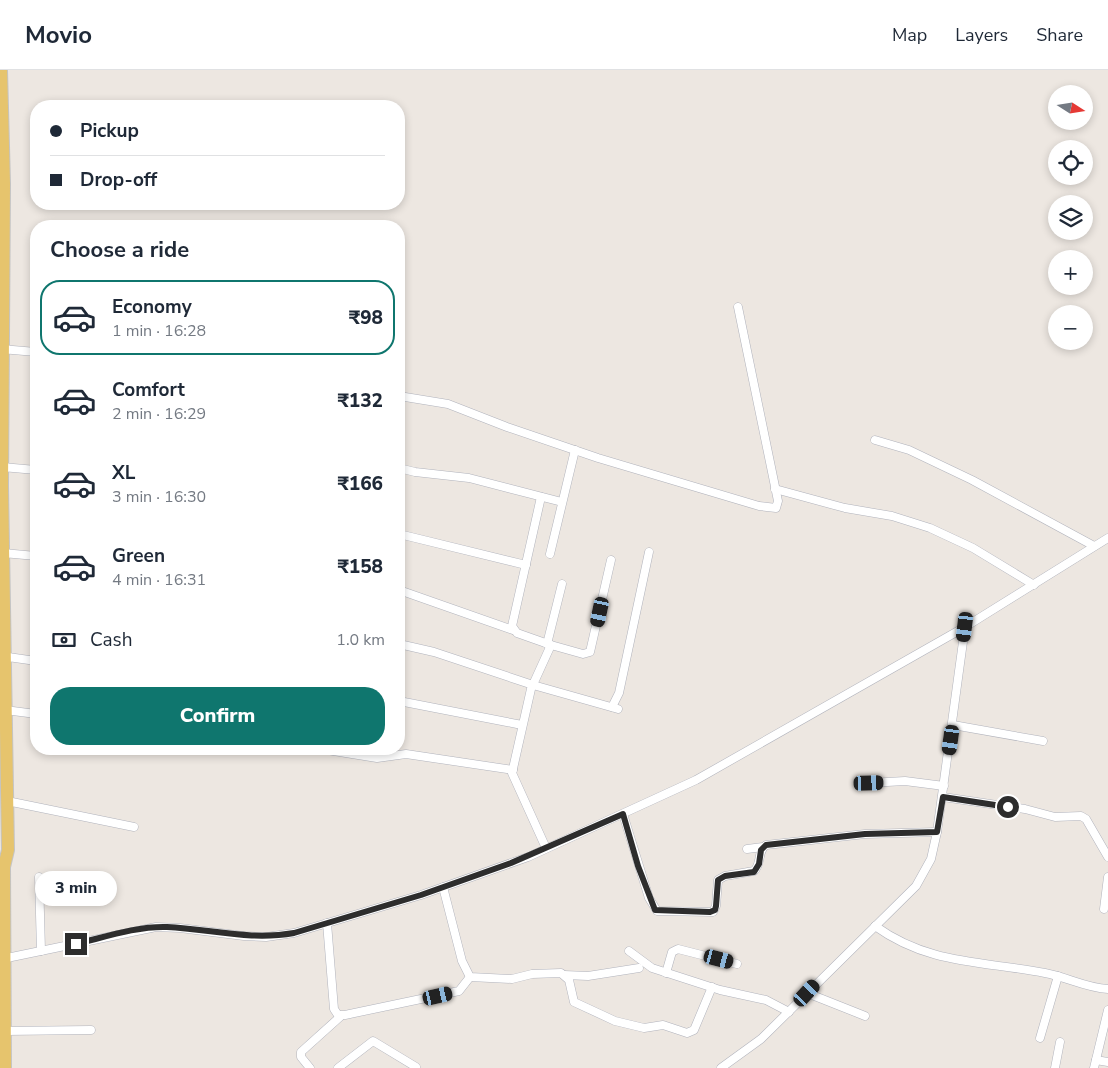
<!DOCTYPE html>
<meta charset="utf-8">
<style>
body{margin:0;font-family:"Nunito Sans",sans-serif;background:#f6f6f7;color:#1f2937;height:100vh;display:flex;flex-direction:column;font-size:19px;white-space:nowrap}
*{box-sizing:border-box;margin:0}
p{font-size:16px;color:#747a83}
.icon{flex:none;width:28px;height:28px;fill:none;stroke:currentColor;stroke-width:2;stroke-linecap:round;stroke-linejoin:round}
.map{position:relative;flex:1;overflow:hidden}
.panel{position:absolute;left:30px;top:150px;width:375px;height:535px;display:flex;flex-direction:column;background:#fff;border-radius:20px;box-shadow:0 2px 8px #0003}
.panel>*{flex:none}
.guide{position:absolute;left:30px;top:30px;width:375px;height:110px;border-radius:20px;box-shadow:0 2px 8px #0003;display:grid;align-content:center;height:110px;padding:0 20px;background:#fff}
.needle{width:32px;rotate:102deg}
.fabs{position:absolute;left:1048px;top:15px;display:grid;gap:10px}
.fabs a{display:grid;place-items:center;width:45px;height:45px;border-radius:50%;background:#fff;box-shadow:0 2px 8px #0003;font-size:25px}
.end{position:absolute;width:22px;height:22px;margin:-11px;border:6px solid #2d2d2d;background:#fff;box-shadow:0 0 0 2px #fff}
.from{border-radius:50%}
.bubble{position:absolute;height:35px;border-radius:18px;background:#fff;box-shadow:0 2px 8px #0003;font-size:16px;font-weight:800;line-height:35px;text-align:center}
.car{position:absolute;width:15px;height:30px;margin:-15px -8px;border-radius:6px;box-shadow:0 0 4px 1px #0007;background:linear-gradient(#222 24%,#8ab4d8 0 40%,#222 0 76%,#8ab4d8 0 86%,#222 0)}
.guide b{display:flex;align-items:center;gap:18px;height:48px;font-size:19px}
.guide b+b{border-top:1px solid #e0e1e3}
.guide i{width:12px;height:12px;background:#1f2937}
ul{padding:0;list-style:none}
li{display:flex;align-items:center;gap:15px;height:75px;margin:0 10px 8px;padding:0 10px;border:2px solid transparent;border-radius:20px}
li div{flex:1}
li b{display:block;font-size:19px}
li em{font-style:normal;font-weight:800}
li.current{border-color:#0f766e}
li>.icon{width:45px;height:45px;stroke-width:1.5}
h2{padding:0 20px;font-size:22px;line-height:60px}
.pay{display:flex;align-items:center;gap:12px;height:55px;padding:0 20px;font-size:19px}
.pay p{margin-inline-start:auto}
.button{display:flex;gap:10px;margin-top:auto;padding:10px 20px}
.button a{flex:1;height:58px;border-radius:20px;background:#0f766e;color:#fff;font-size:20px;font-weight:800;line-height:58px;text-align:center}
header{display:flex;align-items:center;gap:30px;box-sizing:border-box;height:70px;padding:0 25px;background:#fff;border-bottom:1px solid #e0e1e3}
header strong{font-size:24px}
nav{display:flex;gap:28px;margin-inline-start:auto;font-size:18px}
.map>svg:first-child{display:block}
</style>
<header>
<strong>Movio</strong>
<nav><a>Map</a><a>Layers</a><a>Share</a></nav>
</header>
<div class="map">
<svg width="1108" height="998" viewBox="0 0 1108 998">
<rect width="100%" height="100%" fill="#ede7e1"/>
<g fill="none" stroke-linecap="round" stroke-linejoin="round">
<!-- minor casing -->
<g stroke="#b1b3bc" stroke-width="9">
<g id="minor">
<path d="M1,279l35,3"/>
<path d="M399,326l49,8 59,23 91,31 161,48 17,2 2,-7 -40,-194"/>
<path d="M875,370l34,10 63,30 122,66"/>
<path d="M2,397l34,3"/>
<path d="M399,398l16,4 54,6 93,24"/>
<path d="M775,419l70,19 47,8 38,12 43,20 61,37"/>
<path d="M541,427l-29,129 5,7 34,12 -20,44 -19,84 34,75"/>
<path d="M399,464l127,31"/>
<path d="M3,483l33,3"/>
<path d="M550,484l25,-104"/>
<path d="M399,520l114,40"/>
<path d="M399,574l35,8 99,33 85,24"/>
<path d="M547,574l15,-60"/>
<path d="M551,575l32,9 7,-2 21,-92"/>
<path d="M1,586l35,5"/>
<path d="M399,631l123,24"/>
<path d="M612,637l7,-14 30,-141"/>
<path d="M5,640l31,4"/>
<path d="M953,655l90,16"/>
<path d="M321,679l56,9 29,-4 107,16"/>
<path d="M869,713l36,-2 39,5"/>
<path d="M943,727l82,12 30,8 26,-1 5,3 22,38"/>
<path d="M7,731l127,26"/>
<path d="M623,744l26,84 8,13 56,1 3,-6 2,-26 7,-4 29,-5c8,-7 3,-20 12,-26l99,-11 72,-2"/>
<path d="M747,779l16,-2"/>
<path d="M39,807l2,74"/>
<path d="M443,817l19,74 8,16 42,2 20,-5 29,-1 8,7 5,22 41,19 29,7 19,-3 24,8 7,-3 18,-43"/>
<path d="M1104,839l4,-32"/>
<path d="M327,853l7,86 4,6h7l114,-24 11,-14"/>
<path d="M875,856c54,39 108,35 170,47 22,4 41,15 63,16"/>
<path d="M629,881l23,17 68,22 46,10 23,12"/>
<path d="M2,889l154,-32 24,1 64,8 22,1 28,-4 127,-38 107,-38 168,-77 269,-153 143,-89"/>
<path d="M666,903l6,-21 6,-3 59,15"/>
<path d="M564,905l24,1 51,-8"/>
<path d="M807,923l58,23"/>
<path d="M4,961l87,-1"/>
<path d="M1040,968l18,-62"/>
<path d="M1096,990l12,2"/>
<path d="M310,998l-9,-11v-5l40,-36"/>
<path d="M338,998l35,-27 43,26"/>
<path d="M721,998l40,-29 155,-153 15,-27 6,-27 28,-205"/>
<path d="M1055,998l5,-26"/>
<path d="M1094,998l14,-58"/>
</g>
</g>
<!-- primary casing -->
<g stroke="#c4c4c4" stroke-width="14">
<path id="primary" d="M1,0l3,114 -2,302 6,364 -4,17 1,201"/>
</g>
<!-- minor -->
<use href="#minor" stroke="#fff" stroke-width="8"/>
<!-- primary -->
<use href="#primary" stroke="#e6c46d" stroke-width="12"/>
</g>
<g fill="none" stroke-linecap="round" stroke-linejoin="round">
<!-- route -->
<path stroke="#2d2d2d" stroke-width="6" d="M76,874c29,-7 61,-18 91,-17 44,2 83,14 127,6l127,-38 90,-32 112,-49 15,52 17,44 55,2 5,-2 1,-4 2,-26 7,-4 29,-4 5,-8 2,-14 5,-5 99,-11 72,-2 6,-35 65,10"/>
</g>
</svg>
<div class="fabs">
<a><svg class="needle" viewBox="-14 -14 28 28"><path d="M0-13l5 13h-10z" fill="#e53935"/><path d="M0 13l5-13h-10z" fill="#747a83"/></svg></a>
<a><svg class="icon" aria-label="locate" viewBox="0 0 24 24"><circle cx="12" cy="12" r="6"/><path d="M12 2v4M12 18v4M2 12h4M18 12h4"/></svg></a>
<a><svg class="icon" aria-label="layers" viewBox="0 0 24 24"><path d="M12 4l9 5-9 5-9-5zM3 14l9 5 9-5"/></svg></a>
<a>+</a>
<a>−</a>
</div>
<i class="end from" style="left:1008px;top:737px"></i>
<i class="end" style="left:76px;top:874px"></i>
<div class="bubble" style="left:35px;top:801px;width:82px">3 min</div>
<i class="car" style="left:600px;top:542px;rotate:192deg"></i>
<i class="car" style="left:965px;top:557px;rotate:187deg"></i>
<i class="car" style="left:951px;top:670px;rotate:188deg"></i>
<i class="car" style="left:869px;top:713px;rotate:88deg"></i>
<i class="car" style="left:719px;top:889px;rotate:105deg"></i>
<i class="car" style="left:807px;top:923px;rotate:43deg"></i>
<i class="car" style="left:438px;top:926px;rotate:77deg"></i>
<div class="guide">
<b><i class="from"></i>Pickup</b>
<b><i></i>Drop-off</b>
</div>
<section class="panel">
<h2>Choose a ride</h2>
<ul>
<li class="current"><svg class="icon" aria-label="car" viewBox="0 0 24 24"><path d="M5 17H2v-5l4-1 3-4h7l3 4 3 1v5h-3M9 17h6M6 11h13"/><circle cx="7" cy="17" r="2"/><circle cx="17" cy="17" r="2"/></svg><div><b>Economy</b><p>1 min · 16:28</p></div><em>₹98</em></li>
<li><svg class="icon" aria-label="car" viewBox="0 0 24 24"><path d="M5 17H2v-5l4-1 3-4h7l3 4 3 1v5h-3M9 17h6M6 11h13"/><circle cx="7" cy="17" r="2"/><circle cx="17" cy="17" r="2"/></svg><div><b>Comfort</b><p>2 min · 16:29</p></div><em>₹132</em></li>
<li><svg class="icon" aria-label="car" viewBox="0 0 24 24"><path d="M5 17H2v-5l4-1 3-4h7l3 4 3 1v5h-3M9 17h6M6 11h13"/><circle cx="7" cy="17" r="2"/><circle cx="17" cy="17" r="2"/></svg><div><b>XL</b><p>3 min · 16:30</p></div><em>₹166</em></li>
<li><svg class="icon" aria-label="car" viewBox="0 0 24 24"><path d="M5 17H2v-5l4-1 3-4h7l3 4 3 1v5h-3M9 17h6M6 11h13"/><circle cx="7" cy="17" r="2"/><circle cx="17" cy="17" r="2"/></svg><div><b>Green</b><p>4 min · 16:31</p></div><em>₹158</em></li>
</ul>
<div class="pay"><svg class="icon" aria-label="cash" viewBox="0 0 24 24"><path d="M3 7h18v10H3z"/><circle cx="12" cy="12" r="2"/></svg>Cash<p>1.0 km</p></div>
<div class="button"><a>Confirm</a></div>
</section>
</div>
